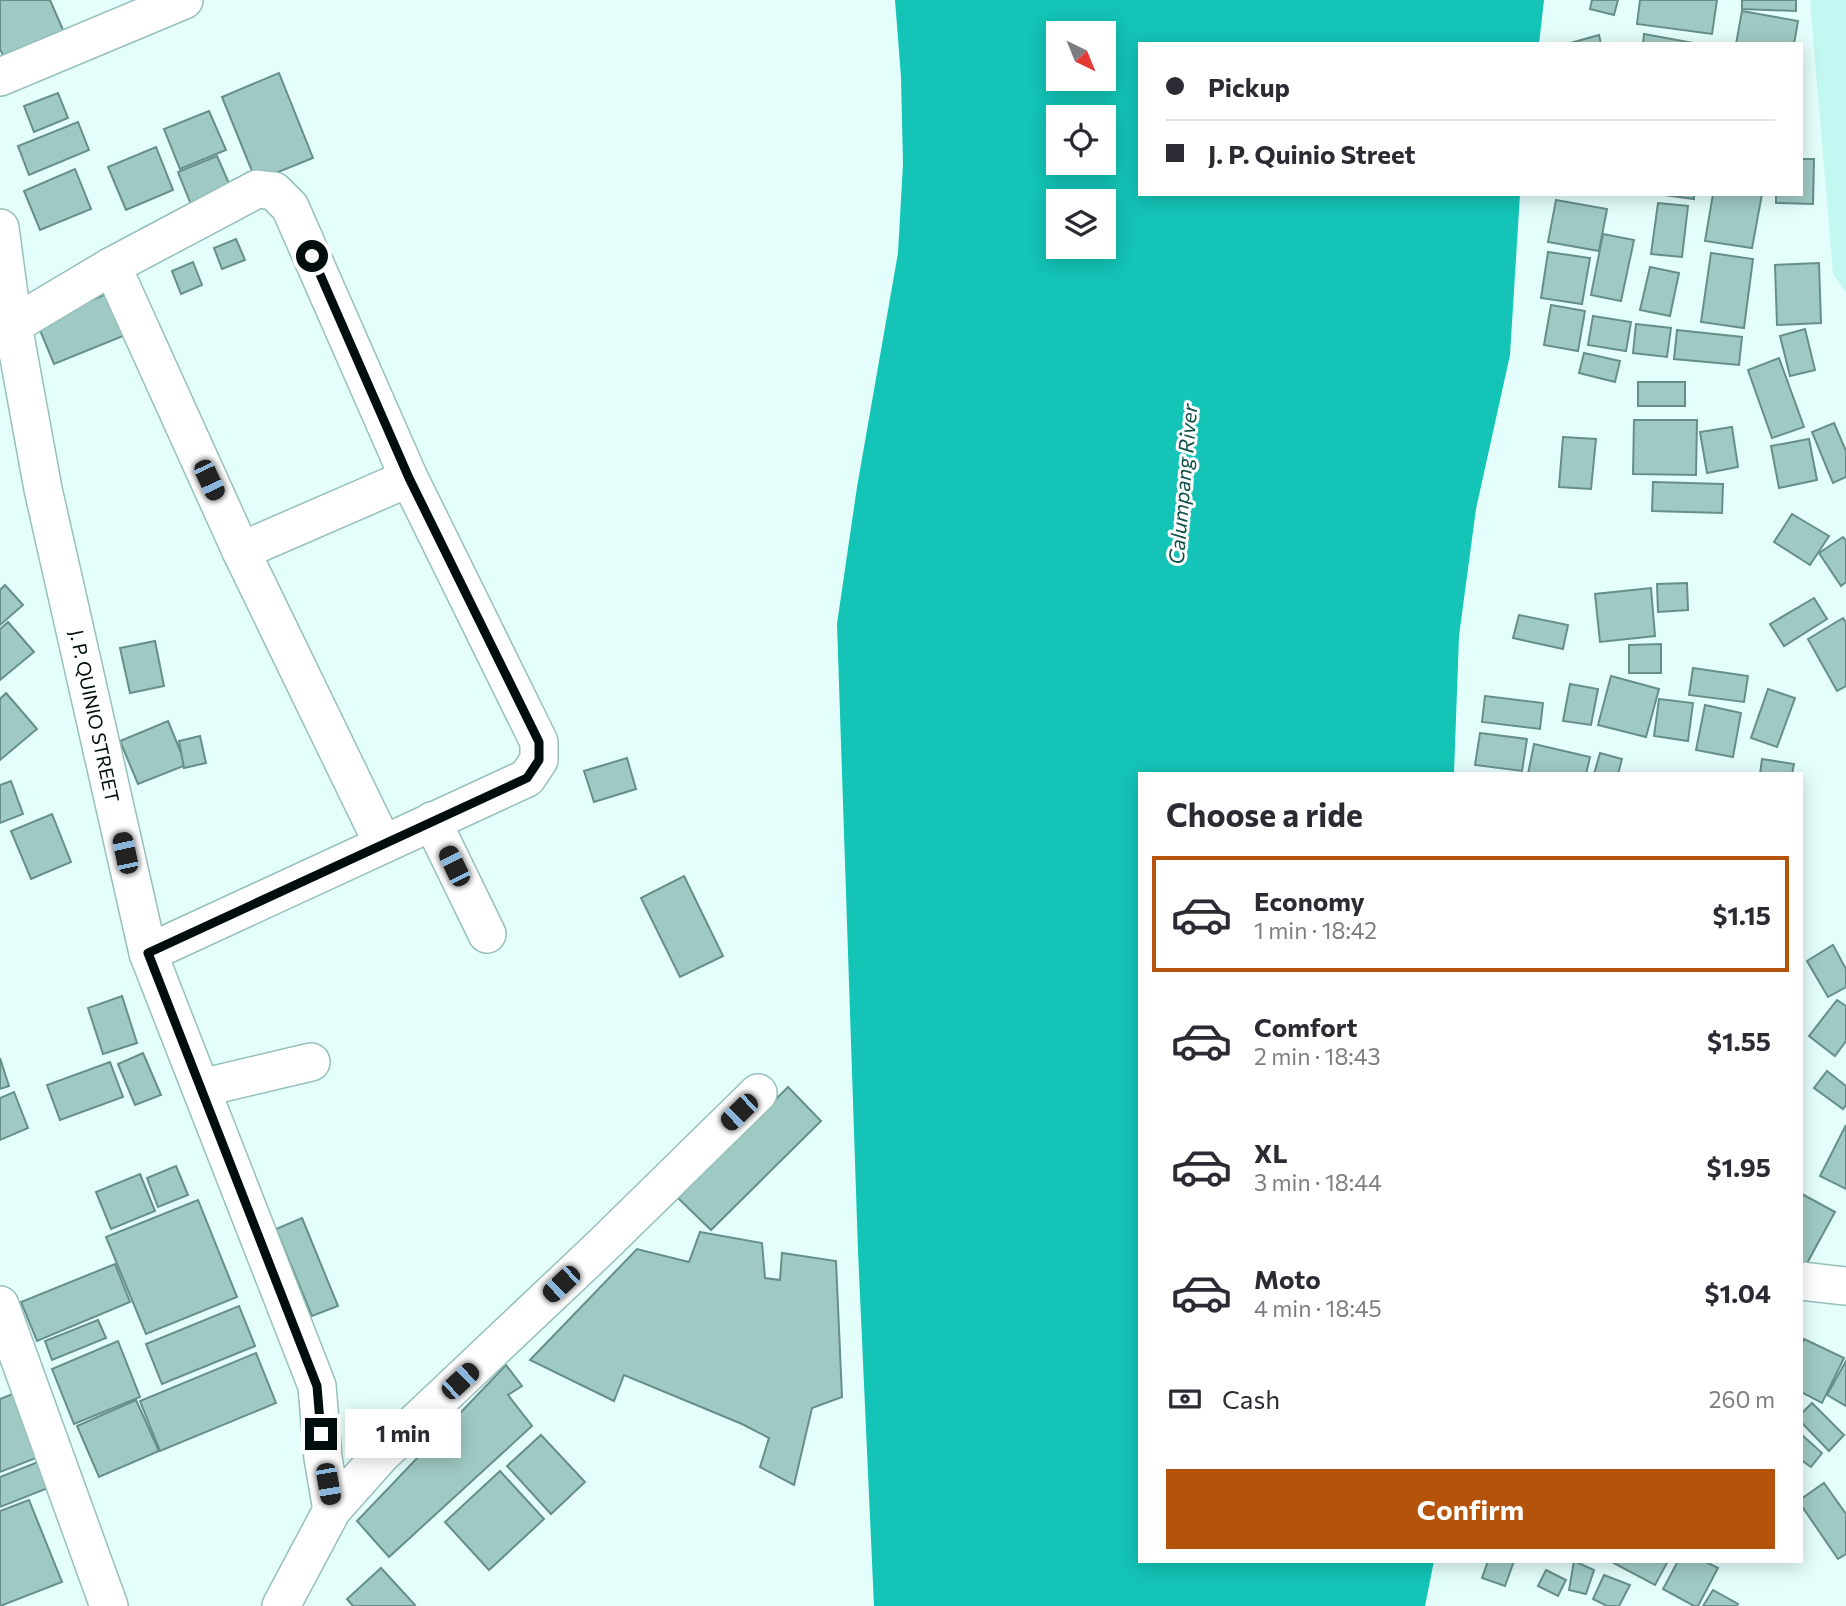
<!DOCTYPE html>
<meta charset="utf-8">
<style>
body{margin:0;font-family:Commissioner,sans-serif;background:#f2f2f3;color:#2b2b33;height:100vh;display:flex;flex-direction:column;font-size:26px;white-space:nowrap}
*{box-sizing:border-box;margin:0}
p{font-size:23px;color:#7c7c81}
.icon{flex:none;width:38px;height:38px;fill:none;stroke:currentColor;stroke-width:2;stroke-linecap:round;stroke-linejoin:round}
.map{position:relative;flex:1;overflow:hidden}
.panel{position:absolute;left:1138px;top:772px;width:665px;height:791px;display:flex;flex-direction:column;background:#fff;border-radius:0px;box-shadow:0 4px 18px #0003}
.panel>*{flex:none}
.top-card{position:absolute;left:1138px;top:42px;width:665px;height:154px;border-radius:0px;box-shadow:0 4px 18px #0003;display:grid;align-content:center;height:154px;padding:0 28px;background:#fff}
.needle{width:46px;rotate:137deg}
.fabs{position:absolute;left:1046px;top:21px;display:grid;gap:14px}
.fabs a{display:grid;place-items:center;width:70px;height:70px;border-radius:0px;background:#fff;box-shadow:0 4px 18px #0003;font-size:35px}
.end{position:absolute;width:32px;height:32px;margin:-16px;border:9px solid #010e0d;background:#fff;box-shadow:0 0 0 4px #fff}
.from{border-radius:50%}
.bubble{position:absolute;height:49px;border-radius:0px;background:#fff;box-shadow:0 4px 18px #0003;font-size:23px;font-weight:700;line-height:49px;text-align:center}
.car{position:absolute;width:21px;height:42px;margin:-21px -10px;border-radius:9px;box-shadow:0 0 5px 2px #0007;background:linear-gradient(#222 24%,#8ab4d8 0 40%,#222 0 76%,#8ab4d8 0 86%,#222 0)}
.top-card b{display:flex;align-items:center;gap:24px;height:66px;font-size:26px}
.top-card b+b{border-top:2px solid #e1e1e2}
.top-card i{width:18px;height:18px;background:#2b2b33}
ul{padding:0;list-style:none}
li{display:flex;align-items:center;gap:21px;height:116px;margin:0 14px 10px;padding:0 14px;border:4px solid transparent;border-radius:0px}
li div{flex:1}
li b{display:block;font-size:26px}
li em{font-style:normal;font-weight:700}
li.selected{border-color:#b45309}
li>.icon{width:63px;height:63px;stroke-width:1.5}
h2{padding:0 28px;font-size:32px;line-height:84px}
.pay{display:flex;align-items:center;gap:18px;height:77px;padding:0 28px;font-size:26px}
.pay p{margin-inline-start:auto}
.button{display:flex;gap:14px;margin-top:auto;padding:14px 28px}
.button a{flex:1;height:80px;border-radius:0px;background:#b45309;color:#fff;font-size:28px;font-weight:700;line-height:80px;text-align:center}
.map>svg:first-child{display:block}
</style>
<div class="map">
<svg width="1846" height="1606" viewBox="0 0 1846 1606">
<rect width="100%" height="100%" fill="#e4fefb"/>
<!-- built -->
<path fill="#c2f8f1" d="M1810,0h36v292l-13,-18z"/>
<!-- water -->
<path fill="#13c4b7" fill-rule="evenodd" d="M895,0h649l-5,44h-400v150h381l-10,161 -34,154 -17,127 -5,137 -315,1v787h295l-9,45h-551l-16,-355 -21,-627 20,-137 41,-234 5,-89 -2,-87zM1059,33h45v46h-45zM1059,117h45v46h-45zM1059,201h45v46h-45z"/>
<!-- building -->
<g fill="#9fcac4" stroke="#668f8a" stroke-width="2">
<path d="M0,0h50l17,39 -59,27 -8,-17z"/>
<path d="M1592,0h26l-4,15 -24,-6z"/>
<path d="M1640,0h77l-5,34 -75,-10z"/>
<path d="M1742,0h54v11l-54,-2z"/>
<path d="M1742,11l56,10 -4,23h-58z"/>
<path d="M1644,34l50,9v1h-51z"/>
<path d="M1599,35l2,9h-31v-1z"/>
<path d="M279,73l34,85 -57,23 -34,-84z"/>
<path d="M58,93l10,25 -34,14 -10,-26z"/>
<path d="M209,111l17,39 -46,19 -16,-40z"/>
<path d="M78,122l11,28 -60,25 -11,-29z"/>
<path d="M156,147l17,43 -47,20 -18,-43z"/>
<path d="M217,156l17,39 -40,17 -16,-40z"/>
<path d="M1801,159h13l-1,45 -37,-1v-9h25z"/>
<path d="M75,169l16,40 -51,21 -16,-39z"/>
<path d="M1657,194h37v5z"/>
<path d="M1713,194h49l-10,54 -47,-7z"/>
<path d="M1556,200l51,9 -8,42 -51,-9z"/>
<path d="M1658,203l30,3 -6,51 -31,-3z"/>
<path d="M1603,234l31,6 -13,61 -30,-6z"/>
<path d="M236,239l9,21 -23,9 -8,-21z"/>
<path d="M1548,252l42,6 -8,46 -41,-6z"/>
<path d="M1711,253l42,6 -9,69 -43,-6z"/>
<path d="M193,262l9,23 -21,9 -9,-23z"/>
<path d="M1819,263l2,60 -44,2 -2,-60z"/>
<path d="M1650,267l29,6 -9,43 -30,-6z"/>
<path d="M111,292l17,42 -74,30 -17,-41z"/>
<path d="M1551,305l34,6 -7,40 -34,-6z"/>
<path d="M1593,316l38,6 -5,29 -38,-6z"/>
<path d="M1636,324l35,4 -4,29 -34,-4z"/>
<path d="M1805,329l10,41 -25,6 -10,-40z"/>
<path d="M1677,330l65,7 -3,28 -65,-6z"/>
<path d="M1584,353l36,8 -5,21 -36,-9z"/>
<path d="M1779,358l25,69 -32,11 -24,-68z"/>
<rect x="1638" y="382" width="47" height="24"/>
<path d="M1634,420h63l-1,55 -63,-1z"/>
<path d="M1834,423l12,28v26l-13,6 -21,-51z"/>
<path d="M1732,427l6,40 -31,6 -7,-41z"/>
<path d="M1563,437l33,2 -5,50 -32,-2z"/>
<path d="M1809,439l8,41 -38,8 -8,-42z"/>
<path d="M1653,482l70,2 -1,29 -70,-2z"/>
<path d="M1792,514l37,22 -19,29 -36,-23z"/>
<path d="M1843,537l3,4v41l-5,4 -22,-33z"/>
<path d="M1687,583l1,27 -30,2 -1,-28z"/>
<path d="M5,585l18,20 -23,20v-35z"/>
<path d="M1651,588l4,48 -55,6 -5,-48z"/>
<path d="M1814,598l13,21 -43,27 -14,-22z"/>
<path d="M1519,615l49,10 -5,24 -50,-11z"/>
<path d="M1843,618l3,5v63l-9,5 -29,-52z"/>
<path d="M8,622l26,30 -34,28v-51z"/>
<path d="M155,641l9,45 -34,7 -10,-45z"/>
<path d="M1661,644v29h-32v-28z"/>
<path d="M1693,668l55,8 -4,26 -55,-7z"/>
<path d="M1611,676l48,13 -13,48 -48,-12z"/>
<path d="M1570,684l28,5 -7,36 -28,-4z"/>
<path d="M1768,689l27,9 -18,49 -26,-9z"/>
<path d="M6,693l31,36 -37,31v-61z"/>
<path d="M1485,696l58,7 -3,26 -58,-7z"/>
<path d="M1659,699l34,4 -5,38 -34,-5z"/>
<path d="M1705,705l36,8 -8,44 -37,-7z"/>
<path d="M168,721l18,44 -48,19 -18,-43z"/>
<path d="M1480,733l47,6 -5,32 -47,-6z"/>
<path d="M200,736l6,27 -22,5 -5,-27z"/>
<path d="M1534,744l56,13 -4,17h-58z"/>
<path d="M1600,753l22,6 -4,15h-24z"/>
<path d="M627,758l9,31 -42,13 -10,-31z"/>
<path d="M1762,759l32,5 -2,10h-32z"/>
<path d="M11,781l12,33 -23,9v-38z"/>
<path d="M52,814l19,48 -40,17 -20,-48z"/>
<path d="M684,876l39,80 -43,21 -39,-79z"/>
<path d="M1833,945l13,24v18l-18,10 -21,-36z"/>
<path d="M122,996l15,47 -34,11 -15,-46z"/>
<path d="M1837,1000l9,6v35l-11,15 -26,-20z"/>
<path d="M143,1053l18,42 -26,10 -17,-41z"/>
<path d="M0,1058l9,28 -9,3z"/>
<path d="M110,1062l13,35 -63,23 -13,-35z"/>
<path d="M1827,1071l19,15v19l-3,4 -29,-21z"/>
<path d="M788,1087l33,34 -110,109 -33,-32z"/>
<path d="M14,1092l14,36 -28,12v-42z"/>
<path d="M1846,1125v64l-26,-13z"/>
<path d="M176,1166l12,29 -30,12 -11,-29z"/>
<path d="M140,1174l15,37 -44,18 -15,-37z"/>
<path d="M1802,1194l33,18 -29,53 -5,-3z"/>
<path d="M198,1200l39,97 -91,37 -40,-97z"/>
<path d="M302,1218l36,88 -26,10 -36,-87z"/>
<path d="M700,1232l62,11 3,35 15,2 2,-27 54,8 6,136 -30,11 -18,77 -34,-18 9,-29 -27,-14 -118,-49 -10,26 -84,-41 107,-111 52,13z"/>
<path d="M115,1264l15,38 -93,39 -16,-39z"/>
<path d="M239,1306l16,40 -93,38 -16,-40z"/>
<path d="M98,1320l8,18 -54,22 -7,-19z"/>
<path d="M1804,1339l40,19 -22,45 -21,-11v-46z"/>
<path d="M118,1341l22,56 -66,27 -22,-55z"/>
<path d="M256,1353l20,50 -116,48 -20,-50z"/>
<path d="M1846,1361v45l-19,-11z"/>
<path d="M506,1365l16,21 -14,9 24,31 -143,131 -32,-36z"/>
<path d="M15,1393l26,63 -41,16v-73z"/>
<path d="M136,1400l23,51 -60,26 -22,-51z"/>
<path d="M1812,1403l32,32 -15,16 -28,-29v-8z"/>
<path d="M1801,1434l21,19 -11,14 -10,-7z"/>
<path d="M541,1435l44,47 -34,32 -44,-48z"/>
<path d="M38,1462l10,26 -48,19v-30z"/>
<path d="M500,1471l44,48 -55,51 -44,-48z"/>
<path d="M1824,1483l22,31v40l-8,5 -37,-54v-6z"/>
<path d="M29,1500l33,82 -62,24v-95z"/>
<path d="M1488,1561h26l-9,25 -23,-8z"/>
<path d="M1574,1561l20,9 -8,24 -17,-4z"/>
<path d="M1610,1561h58l-13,24z"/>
<path d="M1678,1561h26l14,7 -20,38h-4l-31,-17z"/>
<path d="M381,1568l34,37 -1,1h-61l-6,-7z"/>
<path d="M1546,1570l20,10 -8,16 -20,-10z"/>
<path d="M1604,1575l26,10 -11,21h-12l-14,-7z"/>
<path d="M1713,1590l25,14 -1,2h-34z"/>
</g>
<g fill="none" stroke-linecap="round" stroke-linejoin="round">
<!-- minor casing -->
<g stroke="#96c0ba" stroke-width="40">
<g id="minor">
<path d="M0,77l184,-77"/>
<path d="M0,228l13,97 30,164 105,464 169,433 6,72 9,52"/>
<path d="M112,266l129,285 142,293"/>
<path d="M13,325l99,-59 145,-77 17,2 16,16 119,271 130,264v18l-12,18 -379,175"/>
<path d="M241,551l168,-73"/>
<path d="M432,821l55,113"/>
<path d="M201,1088l110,-26"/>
<path d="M1801,1281l45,5"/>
<path d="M0,1305l109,301"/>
<path d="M281,1606l51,-96 50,-56 220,-208 156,-153"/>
</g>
</g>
<!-- minor -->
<use href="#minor" stroke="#fff" stroke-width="37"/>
</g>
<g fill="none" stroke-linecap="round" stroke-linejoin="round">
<!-- route -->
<path stroke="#010e0d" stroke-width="9" d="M312,256l97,222 130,264v18l-12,18 -379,175 169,433 4,48"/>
</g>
<g text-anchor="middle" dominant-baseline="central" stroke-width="6" stroke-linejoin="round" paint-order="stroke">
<!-- street labels -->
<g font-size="19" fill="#010e0d" stroke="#fff">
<text transform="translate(95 716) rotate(78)">J. P. QUINIO STREET</text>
</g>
<!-- water labels -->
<g font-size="21" font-style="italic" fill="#0f504b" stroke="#fff">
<text transform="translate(1182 484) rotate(-85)">Calumpang River</text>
</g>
</g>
</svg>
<div class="fabs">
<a><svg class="needle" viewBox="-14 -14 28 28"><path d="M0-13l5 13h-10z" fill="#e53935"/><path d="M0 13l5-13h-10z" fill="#7c7c81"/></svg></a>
<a><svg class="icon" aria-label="locate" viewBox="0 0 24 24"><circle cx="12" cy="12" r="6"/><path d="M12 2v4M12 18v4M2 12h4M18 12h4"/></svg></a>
<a><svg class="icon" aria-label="layers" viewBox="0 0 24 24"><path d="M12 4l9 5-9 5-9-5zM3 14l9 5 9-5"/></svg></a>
</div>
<i class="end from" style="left:312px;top:256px"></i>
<i class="end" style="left:321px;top:1434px"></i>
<div class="bubble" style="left:345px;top:1409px;width:116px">1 min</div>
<i class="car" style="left:209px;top:480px;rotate:155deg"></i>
<i class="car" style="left:125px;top:853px;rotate:348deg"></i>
<i class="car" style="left:454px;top:866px;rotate:334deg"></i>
<i class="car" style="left:739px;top:1112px;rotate:226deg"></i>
<i class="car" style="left:561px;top:1284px;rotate:227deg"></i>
<i class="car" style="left:460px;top:1381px;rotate:47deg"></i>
<i class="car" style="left:328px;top:1484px;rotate:170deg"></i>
<div class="top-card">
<b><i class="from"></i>Pickup</b>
<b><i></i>J. P. Quinio Street</b>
</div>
<section class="panel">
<h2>Choose a ride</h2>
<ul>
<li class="selected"><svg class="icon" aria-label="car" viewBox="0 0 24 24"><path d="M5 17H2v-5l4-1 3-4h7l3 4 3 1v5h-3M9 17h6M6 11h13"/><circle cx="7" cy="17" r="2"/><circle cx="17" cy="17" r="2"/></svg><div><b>Economy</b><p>1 min · 18:42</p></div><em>$1.15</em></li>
<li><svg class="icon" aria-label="car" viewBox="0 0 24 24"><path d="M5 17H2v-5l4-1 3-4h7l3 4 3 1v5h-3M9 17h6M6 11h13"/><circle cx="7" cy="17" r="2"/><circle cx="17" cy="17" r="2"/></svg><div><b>Comfort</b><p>2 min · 18:43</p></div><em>$1.55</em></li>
<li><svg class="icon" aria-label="car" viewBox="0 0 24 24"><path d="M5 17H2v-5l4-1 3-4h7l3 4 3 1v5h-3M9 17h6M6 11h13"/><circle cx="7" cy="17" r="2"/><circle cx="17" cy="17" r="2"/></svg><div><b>XL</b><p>3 min · 18:44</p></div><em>$1.95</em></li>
<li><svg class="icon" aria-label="car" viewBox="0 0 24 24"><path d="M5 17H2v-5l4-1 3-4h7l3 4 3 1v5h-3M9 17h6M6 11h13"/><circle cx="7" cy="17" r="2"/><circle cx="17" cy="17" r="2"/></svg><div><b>Moto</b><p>4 min · 18:45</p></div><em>$1.04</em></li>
</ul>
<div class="pay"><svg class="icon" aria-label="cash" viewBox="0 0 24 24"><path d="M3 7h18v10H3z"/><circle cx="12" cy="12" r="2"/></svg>Cash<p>260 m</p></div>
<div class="button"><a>Confirm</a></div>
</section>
</div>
